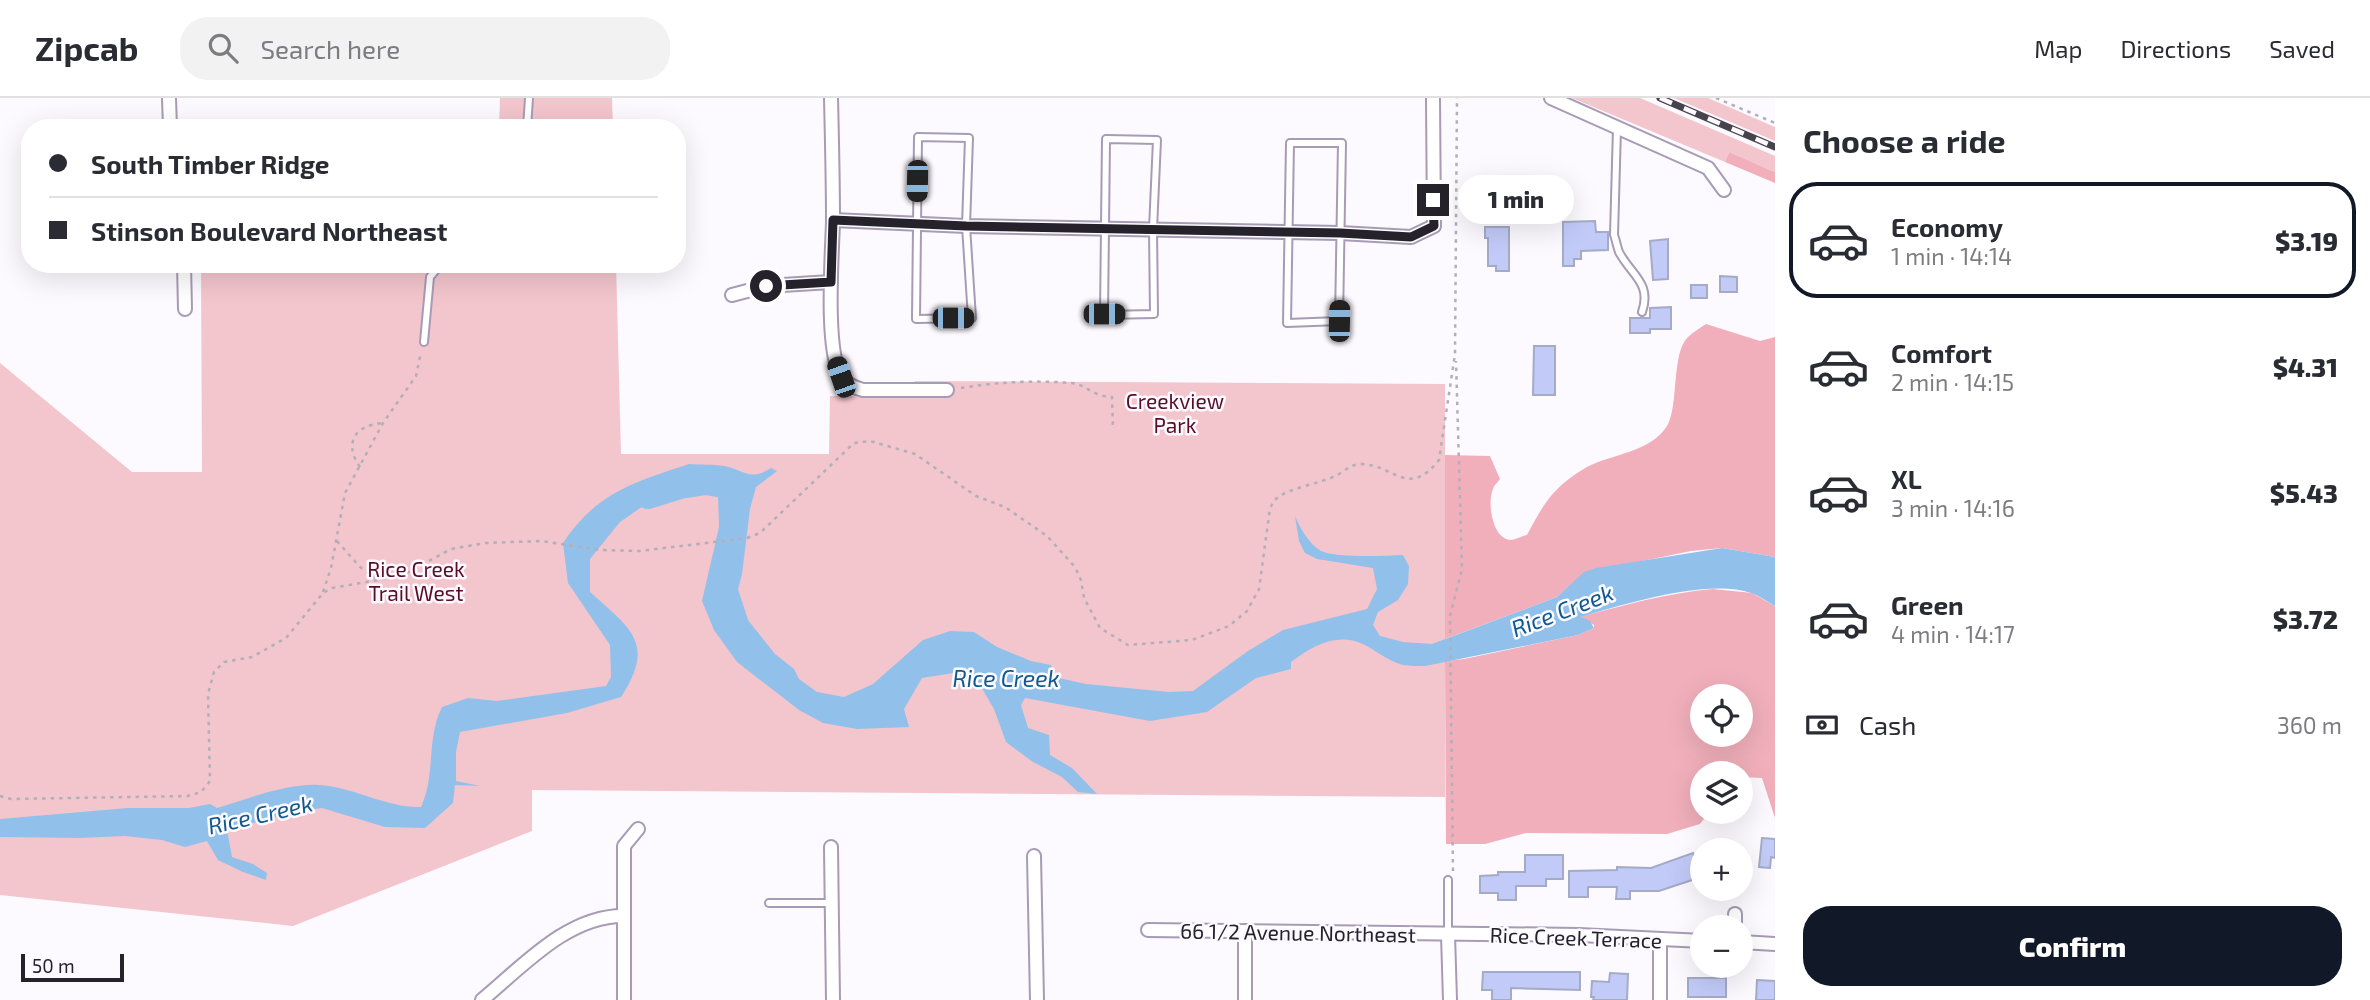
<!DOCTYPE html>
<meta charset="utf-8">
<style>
body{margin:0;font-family:"Exo 2",sans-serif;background:#f2f2f3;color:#2b2b33;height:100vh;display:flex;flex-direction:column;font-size:26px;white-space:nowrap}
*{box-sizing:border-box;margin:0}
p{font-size:23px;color:#7c7c81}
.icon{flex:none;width:38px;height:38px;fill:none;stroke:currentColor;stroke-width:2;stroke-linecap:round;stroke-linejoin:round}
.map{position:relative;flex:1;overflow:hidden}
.details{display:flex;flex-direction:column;background:#fff;width:595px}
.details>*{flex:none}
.hud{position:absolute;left:21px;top:21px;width:665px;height:154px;border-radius:28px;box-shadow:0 7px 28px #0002;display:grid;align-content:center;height:154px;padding:0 28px;background:#fff}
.controls{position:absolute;left:1690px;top:586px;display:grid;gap:14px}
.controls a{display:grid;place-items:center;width:63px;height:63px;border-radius:50%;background:#fff;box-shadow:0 7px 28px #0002;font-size:35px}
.scale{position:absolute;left:21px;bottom:18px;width:103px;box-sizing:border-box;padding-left:7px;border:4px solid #26222c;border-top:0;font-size:19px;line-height:24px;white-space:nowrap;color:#26222c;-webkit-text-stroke:5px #fcf9ff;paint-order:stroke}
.end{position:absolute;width:32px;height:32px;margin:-16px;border:9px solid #26222c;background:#fff;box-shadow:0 0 0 4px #fff}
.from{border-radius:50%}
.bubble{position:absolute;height:49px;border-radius:24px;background:#fff;box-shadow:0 7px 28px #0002;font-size:23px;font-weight:800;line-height:49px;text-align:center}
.car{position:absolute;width:21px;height:42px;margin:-21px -10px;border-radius:9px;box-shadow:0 0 5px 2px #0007;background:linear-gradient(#222 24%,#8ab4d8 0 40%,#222 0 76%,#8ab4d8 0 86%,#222 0)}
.hud b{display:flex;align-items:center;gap:24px;height:66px;font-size:26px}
.hud b+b{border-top:2px solid #e1e1e2}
.hud i{width:18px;height:18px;background:#2b2b33}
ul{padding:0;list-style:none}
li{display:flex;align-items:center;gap:21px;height:116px;margin:0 14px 10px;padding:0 14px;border:4px solid transparent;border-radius:28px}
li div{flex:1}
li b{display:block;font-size:26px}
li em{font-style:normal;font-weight:800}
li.selected{border-color:#111827}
li>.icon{width:63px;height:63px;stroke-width:1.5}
h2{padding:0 28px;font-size:32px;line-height:84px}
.pay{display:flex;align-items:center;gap:18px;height:77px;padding:0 28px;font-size:26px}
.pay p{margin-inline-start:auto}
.button{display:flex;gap:14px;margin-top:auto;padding:14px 28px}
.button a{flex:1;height:80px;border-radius:28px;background:#111827;color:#fff;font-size:28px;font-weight:800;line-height:80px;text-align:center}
header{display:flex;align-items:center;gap:42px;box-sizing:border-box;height:98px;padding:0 35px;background:#fff;border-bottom:2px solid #e1e1e2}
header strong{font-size:33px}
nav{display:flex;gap:38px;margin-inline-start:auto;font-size:24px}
.search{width:490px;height:63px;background:#f2f2f3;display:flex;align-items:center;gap:18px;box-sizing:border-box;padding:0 24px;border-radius:28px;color:#7c7c81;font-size:26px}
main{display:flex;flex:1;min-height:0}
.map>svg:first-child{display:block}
</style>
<header>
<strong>Zipcab</strong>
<div class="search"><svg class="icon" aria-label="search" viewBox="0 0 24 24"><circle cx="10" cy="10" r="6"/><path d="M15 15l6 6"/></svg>Search here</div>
<nav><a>Map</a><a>Directions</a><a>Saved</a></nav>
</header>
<main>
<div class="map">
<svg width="1775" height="902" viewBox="0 0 1775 902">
<rect width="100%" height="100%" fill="#fcf9ff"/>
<!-- green -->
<g fill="#f3c5cd">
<path d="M500,0h112l1,30h-114z"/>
<path d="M1572,0h68l135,58v16l-46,-20 -4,10z"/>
<path d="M1674,0h34l67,29v14z"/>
<path d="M201,166h415l5,190h208l1,-58 84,1 1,-16 530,3v413l-913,-7v41l-239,95 -293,-31v-532l132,109h70z"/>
</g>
<!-- forest -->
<g fill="#f0afbb" fill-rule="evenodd">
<path d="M1729,54l46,20v11l-50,-21z"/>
<path d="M1706,226l54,17 15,-4v220l-53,-9 -31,3 -107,22 -27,24 -112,42v-184l45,1 10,23c-3,4 -6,6 -7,10 -6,13 -1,49 17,51 5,0 12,-4 17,-5 17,-32 27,-49 60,-68 25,-13 64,-15 80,-41 12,-20 4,-73 21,-89 5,-5 12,-9 18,-13z"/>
<path d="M1713,491l39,4 23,13v212l-13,-40 -21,-1v-3h-38v38h6l-9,12 -33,10 -141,-1 -41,11h-39l-1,-183 19,-2 114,-24 16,-7v-3l-14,-8c44,-12 87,-24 133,-28zM1703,598h38v39h-38z"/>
</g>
<!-- water -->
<path fill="#91c1ea" d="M689,366c12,1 24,0 35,2 21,4 25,16 47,2l6,3 -21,16 -6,22 -8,65 -4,15 10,31 27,34 19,15 5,10 18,13 27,5 29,-13 50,-44 27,-9 24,1 23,15 34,14 20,4 3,12 32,7 83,8 24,-1 55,-40 35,-21 84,-21 10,-20 -4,-21 -56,-9 -12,-6 -6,-12 -4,-25c5,12 14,28 26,35 14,7 64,5 82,4l6,11 -1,18 -10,16 -20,12 -5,13 7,11 23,6 29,2 125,-47 27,-25 12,-4 126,-20 53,9v49c-7,-4 -15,-10 -24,-13 -42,-15 -127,11 -170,24l9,4 4,7 -16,7 -153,31c-7,0 -15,0 -22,-1 -15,-4 -26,-14 -40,-21 -26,-12 -51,2 -72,18v7l-35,9 -49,34 -57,9 -125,-23 -4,7 7,23 21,7 1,20 22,13 25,26 -19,-2 -16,-15 -29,-15 -27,-20 -12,-33 -17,-29 -24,-7 -31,5 -18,31 5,18 -52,2 -34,-6 -24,-13 -62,-48 -23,-32 -12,-29 17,-74 -1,-33 -13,-11 -25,4 -31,15 -29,20 -30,37v33c41,37 66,51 31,105l-54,16 -107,19 -4,20v29l24,5 -25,-1 -2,18 -28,25 -40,-1 -63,-19 -28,4 -67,18 5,27 21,7 14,9 -1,7 -23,-8 -25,-12 -11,-19 -22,6 -23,-7 -37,-4 -45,2 -80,-1v-18l128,-11h61l21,-4 7,4c30,-9 71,-25 102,-23 35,2 67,23 102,22 15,-32 5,-69 21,-100l26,-9 29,3 109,-15 5,-9 -1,-32 -42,-62 -5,-40c34,-51 72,-61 126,-79z"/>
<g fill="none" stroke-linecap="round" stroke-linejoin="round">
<!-- river -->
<path stroke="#91c1ea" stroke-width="24" d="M648,399l32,-10 26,-4 28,5 2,5"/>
</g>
<!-- building -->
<g fill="#c2cbf8" stroke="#a4abc7" stroke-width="2">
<path d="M1595,123l1,11h12v18l-27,1v8h-7v7h-11v-44z"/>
<path d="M1485,129h24v44h-13v-5h-8v-28h-3z"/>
<path d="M1668,141v40l-15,1 -3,-39z"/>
<path d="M1720,178l17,1v15h-17z"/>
<rect x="1691" y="187" width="16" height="13"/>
<path d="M1671,209v22h-21v4h-20v-15h20v-10z"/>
<path d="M1534,248h21v49h-22z"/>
<path d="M1762,740l13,1v19l-4,-1 -1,11 -11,-1z"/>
<path d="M1693,755l8,24 -42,14h-29v8h-14l1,-12h-29v10h-19v-26l48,-1v-3l34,1z"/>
<path d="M1525,757h38v24h-17v7h-30v14h-18v-7h-18v-17l18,-1v-3h27z"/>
<path d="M1483,874h97v18l-69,-2v12h-19v-10h-10z"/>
<path d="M1610,875l18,1 -1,26h-34l1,-3h-3l1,-16 17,1z"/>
<rect x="1688" y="880" width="38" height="19"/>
<path d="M1757,882l18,1v19h-19z"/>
</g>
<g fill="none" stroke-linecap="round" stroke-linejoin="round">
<!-- lane casing -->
<g stroke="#a79bb6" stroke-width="10">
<g id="lane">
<path d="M527,30l2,-30"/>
<path d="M1617,30l-3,107c2,5 3,12 5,17 12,23 33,31 23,60"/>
<path d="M918,39l51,1 -3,88 6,92 -56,1z"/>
<path d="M1106,41l51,1 -4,89 1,85 -50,1z"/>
<path d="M1290,45h52l-3,178 -52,2z"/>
<path d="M424,244l6,-65 11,-13"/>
<path d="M1448,782v54"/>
<path d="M769,805h63"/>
</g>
</g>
<!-- street casing -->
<g stroke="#a79bb6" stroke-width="16">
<g id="street">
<path d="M169,0l1,30"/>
<path d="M831,0c1,41 2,82 2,124 -1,33 -8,128 8,154 5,8 14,12 22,14h84"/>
<path d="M1551,0l157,70 16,22"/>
<path d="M833,122l133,6 374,7 71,4 23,-11 -1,-128"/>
<path d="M184,166l1,45"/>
<path d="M732,197l34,-9 65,-4"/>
<path d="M831,749l2,153"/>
<path d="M1034,758l3,144"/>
<path d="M1735,830v-14"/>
<path d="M1148,832l431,5 124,6"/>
<path d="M1245,833v69"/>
<path d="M1448,837l2,65"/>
<path d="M1660,841v61"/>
<path d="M1741,844l34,2"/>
<path d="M482,902c40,-33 85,-84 141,-84"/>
<path d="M624,902v-154l14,-17"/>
</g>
</g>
<!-- path -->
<g stroke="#b2afb6" stroke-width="2.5" stroke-dasharray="3.5 5" stroke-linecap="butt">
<path d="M1716,0l59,25"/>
<path d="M961,290c36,-6 74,-8 110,-5 15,1 20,13 41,14l1,32"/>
<path d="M360,369c-17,-24 -5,-42 23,-44"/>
<path d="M337,443l23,26 17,12"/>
<path d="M323,494l8,-24 14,-75 38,-70 33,-47 5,-24"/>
<path d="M0,698l11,3 177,-3 13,-4 9,-11 -2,-87 6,-22 10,-10 28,-5 34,-19 37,-45 9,-5 69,-12 50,-27 34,-6 57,-2 57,9 41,1 107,-13 13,-5 94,-90 16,-2 45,13 61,42 29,11 42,29 28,31 6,13 3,18 16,30 28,17 64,-5 37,-14 18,-15 12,-22 11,-81c2,-3 3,-6 6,-9 14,-12 44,-15 61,-24 8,-4 14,-11 24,-11 34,1 47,35 78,-4l16,-106 2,-256"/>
<path d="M1453,773l-3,-255 12,-47 -6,-208"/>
</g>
<!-- lane -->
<use href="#lane" stroke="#fff" stroke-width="6"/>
<!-- street -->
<use href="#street" stroke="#fff" stroke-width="12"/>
<!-- rail casing -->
<g stroke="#47434c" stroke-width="7">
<path id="rail" d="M1660,0l115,49"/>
</g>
<!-- rail -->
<use href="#rail" stroke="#fcf9ff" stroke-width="4.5" stroke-dasharray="13" stroke-linecap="butt"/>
</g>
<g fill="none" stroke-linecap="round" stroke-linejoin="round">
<!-- route -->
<path stroke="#26222c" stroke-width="9" d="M766,188l65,-4 2,-62 133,6 374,7 71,4 23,-11 -1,-26"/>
</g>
<g text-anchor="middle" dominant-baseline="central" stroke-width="5" stroke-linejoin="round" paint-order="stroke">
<!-- park labels -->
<g font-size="21" fill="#590d27" stroke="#fcf9ff">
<text x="1175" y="302">Creekview<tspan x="1175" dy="24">Park</tspan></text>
<text x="416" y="470">Rice Creek<tspan x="416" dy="24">Trail West</tspan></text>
</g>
<!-- street labels -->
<g font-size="21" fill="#26222c" stroke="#fcf9ff">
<text transform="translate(1298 834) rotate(1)">66 1/2 Avenue Northeast</text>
<text transform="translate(1576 839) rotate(2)">Rice Creek Terrace</text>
</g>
<!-- water labels -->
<g font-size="23" font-style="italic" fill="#0e5a8e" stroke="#fcf9ff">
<text transform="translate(1562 512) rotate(-21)">Rice Creek</text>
<text x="1006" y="580">Rice Creek</text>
<text transform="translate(260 716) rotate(-13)">Rice Creek</text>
</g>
</g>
</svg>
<div class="controls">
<a><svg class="icon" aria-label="locate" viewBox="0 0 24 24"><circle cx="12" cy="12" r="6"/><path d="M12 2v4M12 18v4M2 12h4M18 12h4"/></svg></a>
<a><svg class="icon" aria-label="layers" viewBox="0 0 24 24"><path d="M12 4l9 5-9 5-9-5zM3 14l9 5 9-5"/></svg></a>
<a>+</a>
<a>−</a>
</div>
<div class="scale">50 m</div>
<i class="end from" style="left:766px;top:188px"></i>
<i class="end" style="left:1433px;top:102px"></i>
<div class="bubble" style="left:1458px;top:77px;width:116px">1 min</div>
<i class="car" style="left:917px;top:83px;rotate:181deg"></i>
<i class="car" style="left:1104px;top:216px;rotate:90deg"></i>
<i class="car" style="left:953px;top:220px;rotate:90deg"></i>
<i class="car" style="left:1339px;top:223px;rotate:1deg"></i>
<i class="car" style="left:841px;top:279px;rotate:341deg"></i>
<div class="hud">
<b><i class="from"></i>South Timber Ridge</b>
<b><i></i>Stinson Boulevard Northeast</b>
</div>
</div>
<section class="details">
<h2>Choose a ride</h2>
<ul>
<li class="selected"><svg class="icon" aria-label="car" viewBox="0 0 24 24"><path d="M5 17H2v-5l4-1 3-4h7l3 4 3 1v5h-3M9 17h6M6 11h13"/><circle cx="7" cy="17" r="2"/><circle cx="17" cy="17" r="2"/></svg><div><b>Economy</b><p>1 min · 14:14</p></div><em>$3.19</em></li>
<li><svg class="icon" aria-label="car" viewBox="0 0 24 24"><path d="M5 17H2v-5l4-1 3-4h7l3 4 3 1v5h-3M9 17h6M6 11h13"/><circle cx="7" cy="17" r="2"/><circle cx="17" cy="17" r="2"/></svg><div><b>Comfort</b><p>2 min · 14:15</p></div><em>$4.31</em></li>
<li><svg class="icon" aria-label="car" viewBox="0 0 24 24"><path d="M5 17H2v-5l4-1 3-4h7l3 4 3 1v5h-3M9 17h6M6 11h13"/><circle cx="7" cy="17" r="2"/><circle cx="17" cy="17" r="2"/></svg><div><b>XL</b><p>3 min · 14:16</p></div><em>$5.43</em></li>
<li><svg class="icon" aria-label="car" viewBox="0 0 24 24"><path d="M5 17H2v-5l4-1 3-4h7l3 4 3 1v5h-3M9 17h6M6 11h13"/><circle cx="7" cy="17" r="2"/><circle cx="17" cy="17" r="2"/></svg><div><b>Green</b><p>4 min · 14:17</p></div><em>$3.72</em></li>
</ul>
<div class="pay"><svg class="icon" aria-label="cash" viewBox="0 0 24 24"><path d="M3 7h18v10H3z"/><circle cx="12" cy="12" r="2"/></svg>Cash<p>360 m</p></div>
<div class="button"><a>Confirm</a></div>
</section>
</main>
